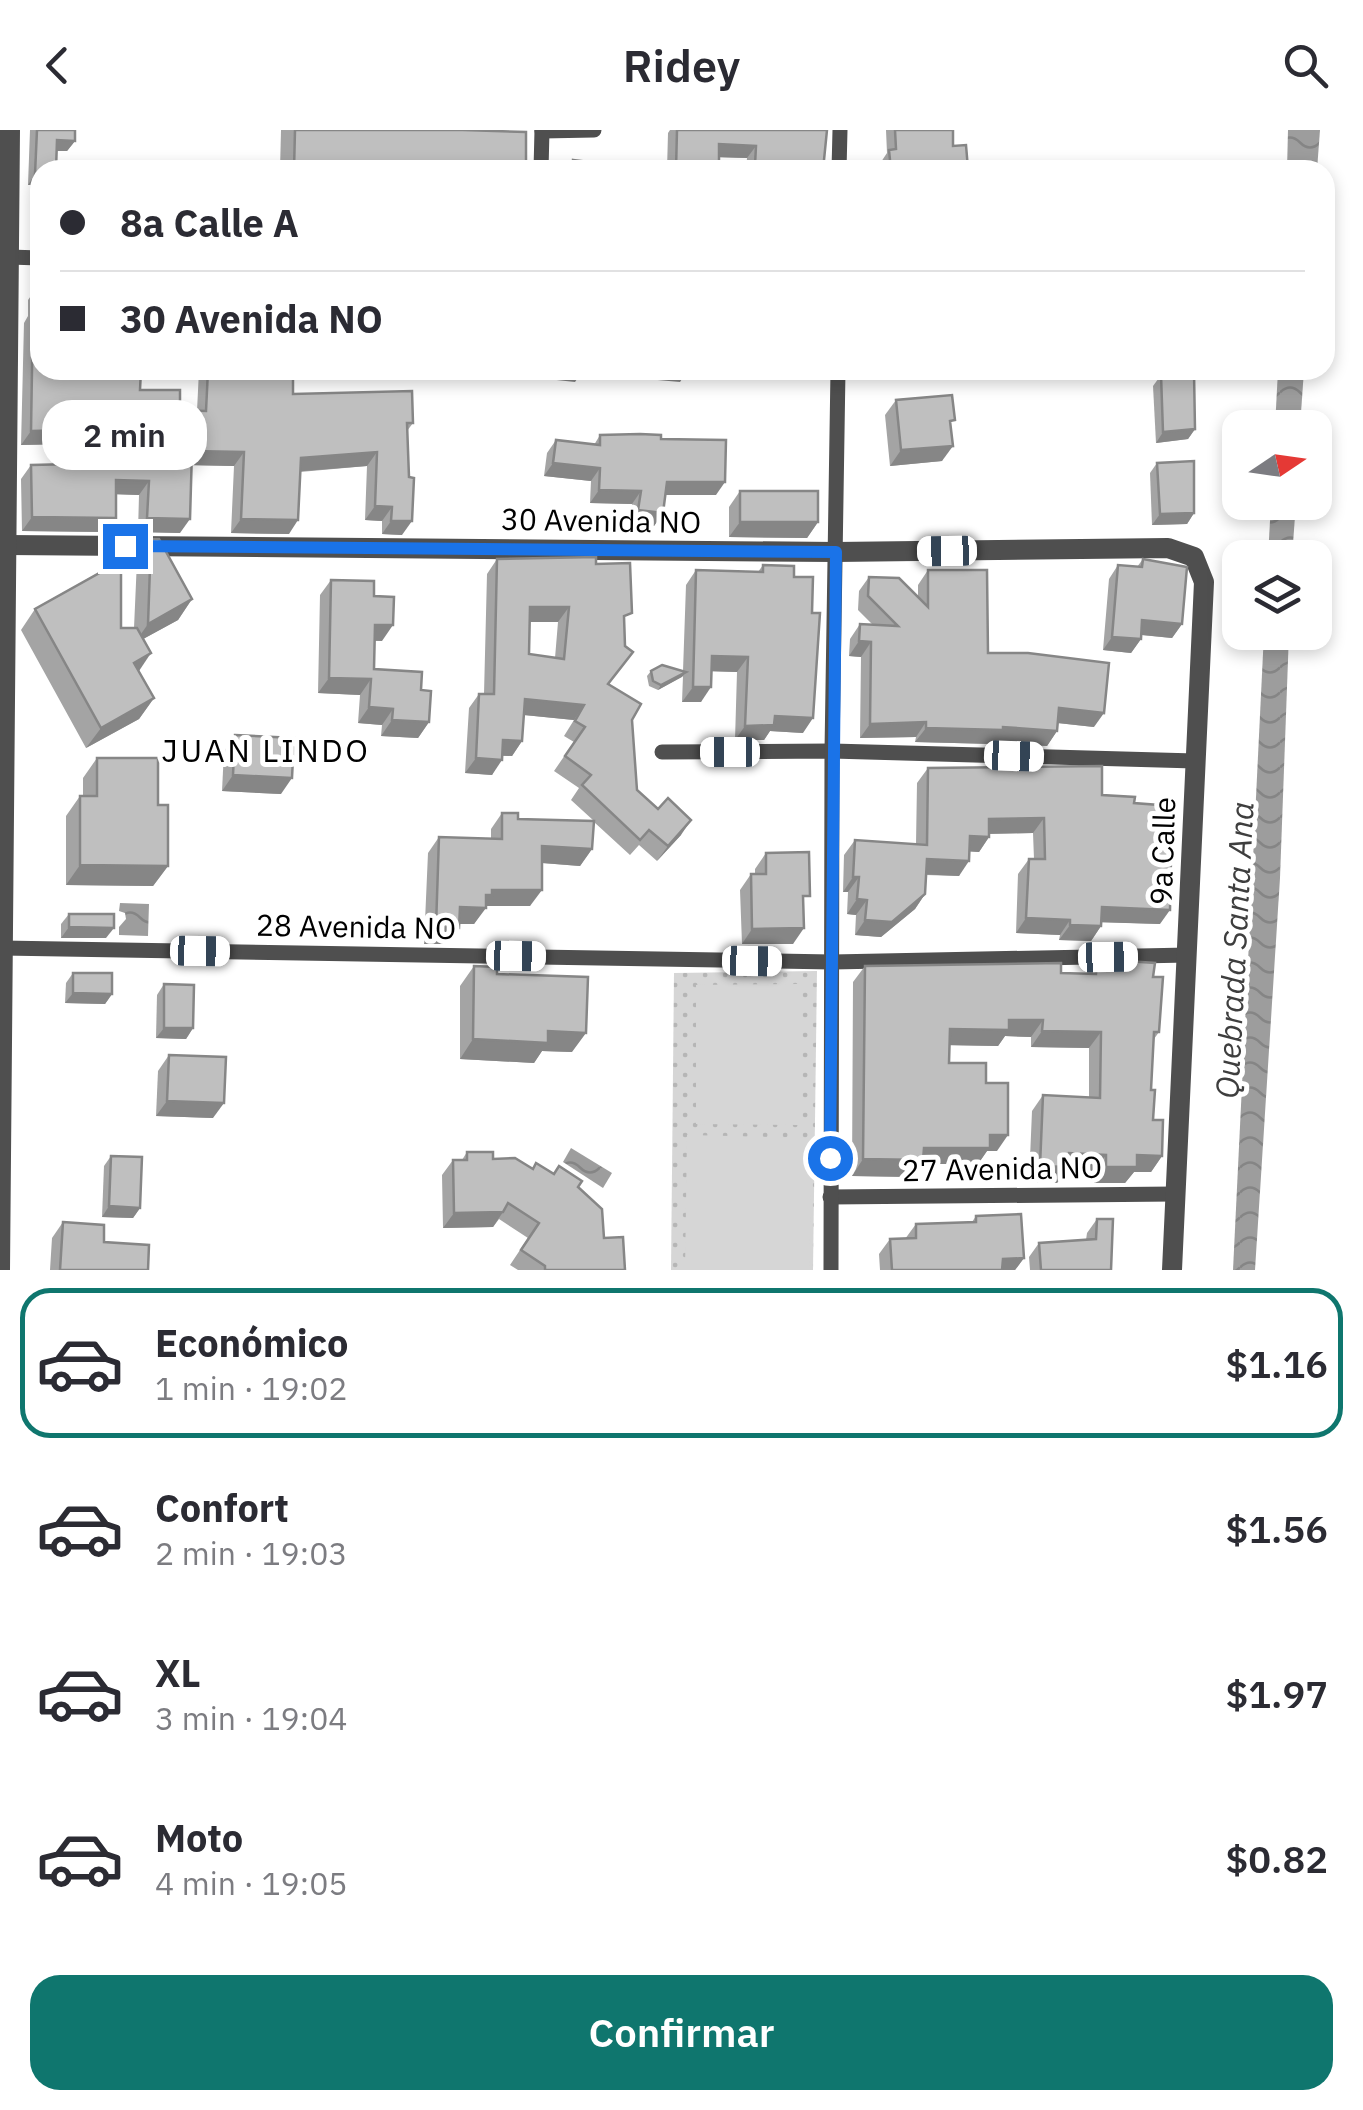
<!DOCTYPE html>
<html lang="es">
<meta charset="utf-8">
<style>
body{margin:0;font-family:"IBM Plex Sans",sans-serif;background:#f2f2f3;color:#2b2b33;height:100vh;display:flex;flex-direction:column;font-size:38px;white-space:nowrap}
*{box-sizing:border-box;margin:0}
p{font-size:32px;color:#7c7c81}
.icon{flex:none;width:55px;height:55px;fill:none;stroke:currentColor;stroke-width:2;stroke-linecap:round;stroke-linejoin:round}
.map{position:relative;height:1140px;overflow:hidden}
.details{display:flex;flex-direction:column;background:#fff;flex:1}
.details>*{flex:none}
.hud{position:absolute;left:30px;top:30px;width:1305px;height:220px;border-radius:30px;box-shadow:0 5px 15px #0003;display:grid;align-content:center;height:220px;padding:0 30px;background:#fff}
.needle{width:65px;rotate:77deg}
.controls{position:absolute;left:1222px;top:280px;display:grid;gap:20px}
.controls a{display:grid;place-items:center;width:110px;height:110px;border-radius:20px;background:#fff;box-shadow:0 5px 15px #0003;font-size:50px}
.end{position:absolute;width:45px;height:45px;margin:-22px;border:12px solid #1a73e8;background:#fff;box-shadow:0 0 0 5px #fff}
.from{border-radius:50%}
.bubble{position:absolute;height:70px;border-radius:30px;background:#fff;box-shadow:0 5px 15px #0003;font-size:32px;font-weight:600;line-height:70px;text-align:center}
.car{position:absolute;width:30px;height:60px;margin:-30px -15px;border-radius:12px;box-shadow:0 0 8px 2px #0007;background:linear-gradient(#fff 24%,#345 0 40%,#fff 0 76%,#345 0 86%,#fff 0)}
.hud b{display:flex;align-items:center;gap:35px;height:95px;font-size:38px}
.hud b+b{border-top:2px solid #e1e1e2}
.hud i{width:25px;height:25px;background:#2b2b33}
ul{padding:18px 0 0;list-style:none}
li{display:flex;align-items:center;gap:30px;height:150px;margin:0 20px 15px;padding:0 10px;border:5px solid transparent;border-radius:30px}
li div{flex:1}
li b{display:block;font-size:38px}
li em{font-style:normal;font-weight:600}
li.active{border-color:#0f766e}
li>.icon{width:90px;height:90px;stroke-width:1.5}
.cta{display:flex;gap:20px;margin-top:auto;padding:20px 30px}
.cta a{flex:1;height:115px;border-radius:30px;background:#0f766e;color:#fff;font-size:40px;font-weight:600;line-height:115px;text-align:center}
header{display:flex;justify-content:space-between;align-items:center;height:130px;padding:0 30px;background:#fff;font-size:45px;font-weight:600}
.map>svg:first-child{display:block}
</style>
<header><svg class="icon" aria-label="back" viewBox="0 0 24 24"><path d="M15 5l-7 7 7 7"/></svg>Ridey<svg class="icon" aria-label="search" viewBox="0 0 24 24"><circle cx="10" cy="10" r="6"/><path d="M15 15l6 6"/></svg></header>
<div class="map">
<svg width="1363" height="1140" viewBox="0 0 1363 1140">
<defs>
<pattern id="green-dots" width="8" height="8" patternUnits="userSpaceOnUse" patternTransform="scale(2.5)"><rect width="8" height="8" fill="#d6d6d6"/><path d="M2 2h.1M6 6h.1" fill="none" stroke="#b6b6b6" stroke-width="1.8" stroke-linecap="round"/></pattern>
<pattern id="water-waves" width="16" height="10" patternUnits="userSpaceOnUse" patternTransform="scale(2.5)"><rect width="16" height="10" fill="#9d9d9d"/><path d="M0 5q4-4 8 0t8 0" fill="none" stroke="#858585"/></pattern>
</defs>
<rect width="100%" height="100%" fill="#fff"/>
<!-- green -->
<path fill="url(#green-dots)" d="M817,841l-4,299h-142l3,-297z"/>
<!-- pitch -->
<g fill="#d6d6d6">
<path d="M800,854v141l-104,-1v-139z"/>
<path d="M687,1005l125,3 -3,132h-124z"/>
</g>
<!-- water -->
<g fill="url(#water-waves)">
<path d="M1288,0h32l-3,40h-30z"/>
<path d="M1278,240h26l-4,57h-25z"/>
<path d="M1271,373h25l-4,54h-24z"/>
<path d="M1264,503h25l-9,245 -25,392h-22z"/>
<path d="M120,773l29,1 -1,32 -29,-1v-8l7,-8 -1,-6 -6,-2z"/>
<path d="M571,1018l41,25 -9,15 -40,-26z"/>
</g>
<g fill="none" stroke-linecap="round" stroke-linejoin="round">
<!-- minor -->
<g stroke="#4f4f4f" stroke-width="15">
<path d="M542,1l52,-1"/>
<path d="M541,40l1,-40"/>
<path d="M839,40l1,-40"/>
<path d="M9,127l31,1"/>
<path d="M662,622l170,-1 363,10"/>
<path d="M2,818l830,14 356,-7"/>
<path d="M830,1067l345,-3"/>
<path d="M831,1140l1,-519 6,-381"/>
</g>
<!-- tertiary -->
<g stroke="#4f4f4f" stroke-width="20">
<path d="M7,415l829,7 332,-4 26,9 10,25 -32,688"/>
<path d="M0,1140l10,-1140"/>
</g>
</g>
<!-- wall -->
<g fill="#a4a4a4" fill-rule="evenodd">
<path d="M30,0h45v11l-8,10h-11l-16,19v15h-12z"/>
<path d="M281,0h182l63,40h-246z"/>
<path d="M670,0h157l-4,40h-77l1,-12 -28,-1 -2,13h-50l1,-37z"/>
<path d="M886,0h67v16l14,24h-86v-8l6,-9z"/>
<path d="M38,156l2,84 100,20 40,20 17,1 2,-41h50v3l44,21 120,29 -6,8 -5,104 -20,-1v-13l-17,-1 2,-54 -67,6 -11,62 -58,-1 3,-67 -43,-1 -11,68 -42,-1 1,-37 -23,-1v24l-10,14 -84,-1 -1,-52 10,-14 34,-1 1,-20 -45,1 3,-122 4,-7v-16z"/>
<path d="M1161,245l34,54 -7,10 -32,4 -3,-57z"/>
<path d="M896,270l55,26 -9,35 -52,5 -5,-51z"/>
<path d="M600,305l61,4 55,56h-51l-2,18 -9,13 -24,-3 2,-19 -42,-1 1,-22 -47,-5 3,-23 9,-13 38,5z"/>
<path d="M1157,333l37,50 -7,11 -35,1 -2,-52z"/>
<path d="M740,361l78,31 -11,16 -78,-1v-30z"/>
<path d="M151,409l41,60 -14,21 -35,19 -5,33 16,26 -15,21 -53,29 -65,-118 14,-21 86,19h13l3,-68z"/>
<path d="M497,429l99,5 28,61 -15,59 23,36 5,70 44,45 -24,26 -18,-16 -9,10 -36,-33 -2,27 -12,17 -38,-3 -12,43h-44l-12,18h-14l-1,4 -11,16h-24l4,-91 11,-16 52,2v-10l11,-16 16,6 76,2 -23,-21 8,-12 -25,-17 20,-29 -10,-6 10,-16 -50,-5 -2,26 -10,15h-10l-10,19 -27,-2 4,-65 10,-14h5l3,-120zM529,492h29l-3,36 -26,-4z"/>
<path d="M1143,429l39,65 -10,14 -31,-3v4l-10,14 -28,-3 6,-71 9,-14 19,2z"/>
<path d="M763,435l31,12 9,156 -33,-2 -6,9h-29l2,-68 -26,-1 -10,31h-19l1,-26 -25,14 -9,-4 -2,-10 4,-5h32l3,-86 10,-15 62,2z"/>
<path d="M928,440l60,83 106,74 -37,-4v8l-10,15 -52,-4 -2,2 -78,-2 1,-5 -56,1 1,-81 -12,-1 1,-17 10,-15 13,1 -15,-15 1,-19 10,-14 49,20v-12z"/>
<path d="M331,450l43,16 8,45h-7l-1,28 47,21 8,32 -11,16 -37,-2 1,-11 -24,-2 2,-28 -42,-2 2,-98z"/>
<path d="M235,605l46,59 -59,-3 2,-40z"/>
<path d="M97,628l61,47 10,61 -15,20 -87,-1v-69l14,-20h3v-18z"/>
<path d="M928,638l174,27 32,8 26,121 -59,-2v4l-10,15 -32,-1 1,-5 -44,-2 2,-59 11,-15h5l-1,-26 -44,1v3l-10,15 -10,-1 -10,25 -33,-1 -1,19 -10,15 -34,28 -26,-2 1,-20 -9,-1 1,-22h-5l1,-37 11,-15 61,4 1,-61z"/>
<path d="M766,723l38,52 -11,39h-51l-2,-54 11,-16h4v-5z"/>
<path d="M69,784l37,24h-45v-14z"/>
<path d="M1097,829l56,18 6,55 -5,7 -3,51 2,30 9,36 -11,16h-17l-9,11h-31l1,-12 -29,-1 -9,13 -28,-1 3,-71 11,-16 46,2v-49l-58,-1v-10l-26,-1 -7,10 -48,-1 -1,18 37,20 11,68h-10l-9,13h-57l-9,13 -60,-1 1,-194 12,-16 221,8z"/>
<path d="M474,836l23,8 75,78 -30,-1 -8,12 -74,-4v-73z"/>
<path d="M73,843l39,21 -7,10 -40,-1 1,-20z"/>
<path d="M164,854l29,44 -7,11 -30,-1 1,-43z"/>
<path d="M169,925l44,63 -57,-2 2,-45z"/>
<path d="M467,1022l86,22 25,13 26,51 21,32h-107l-8,-5 18,-27 -29,-19 -6,8 -50,1 -1,-53 11,-15h9z"/>
<path d="M111,1026l29,52 -7,10 -31,-1 2,-51z"/>
<path d="M976,1086l48,42 -9,12h-135l-1,-16 11,-15h15l11,-15 56,-2z"/>
<path d="M1097,1089l14,51h-81l-1,-13 10,-14 47,-3 1,-7z"/>
<path d="M63,1092l41,20 44,28h-98l2,-32z"/>
</g>
<!-- shaded-wall -->
<g fill="#868686">
<path d="M57,10l18,1 -8,10h-18z"/>
<path d="M719,14l37,2 -9,12 -37,-1z"/>
<path d="M35,44h5v11h-12z"/>
<path d="M544,240h23l15,2 -7,10 -37,-4z"/>
<path d="M640,240h48l-8,12 -45,-4z"/>
<path d="M1195,299l-7,10 -32,4 7,-11z"/>
<path d="M75,300l-9,14 -45,1 10,-14z"/>
<path d="M953,316l-11,15 -52,5 11,-16z"/>
<path d="M192,321l52,1 -10,14 -52,-1z"/>
<path d="M377,322l-10,14 -76,6 10,-14z"/>
<path d="M553,333l47,5 -9,13 -47,-5z"/>
<path d="M116,350l33,1 -10,14 -33,-1z"/>
<path d="M667,352h58l-9,13h-58z"/>
<path d="M599,360l42,1 -9,13 -42,-1z"/>
<path d="M375,376l17,1 -10,14 -17,-1z"/>
<path d="M638,380l25,3 -9,13 -24,-3z"/>
<path d="M1194,383l-7,11 -35,1 8,-11z"/>
<path d="M32,387l84,1 -10,14 -84,-1z"/>
<path d="M147,388l43,1 -10,14 -42,-1z"/>
<path d="M241,389l57,1 -9,14 -58,-1z"/>
<path d="M391,391h21l-10,14 -20,-1z"/>
<path d="M740,392h78l-11,16 -78,-1z"/>
<path d="M192,469l-14,21 -44,24 14,-20z"/>
<path d="M530,477h39l-11,15h-39z"/>
<path d="M1142,490l40,4 -10,14 -39,-4z"/>
<path d="M375,495h18l-11,16 -18,-1z"/>
<path d="M1112,507l29,2 -10,14 -28,-3z"/>
<path d="M859,511l12,1 -10,15 -12,-1z"/>
<path d="M151,523l-14,21 -3,-11z"/>
<path d="M712,526l36,1 -11,15 -36,-1z"/>
<path d="M686,542l-4,5 -24,13 3,-5z"/>
<path d="M329,548l42,1 -11,16 -42,-2z"/>
<path d="M693,557h18l-10,15h-19z"/>
<path d="M154,568l-15,21 -53,29 15,-20z"/>
<path d="M525,569l59,6 -10,15 -60,-6z"/>
<path d="M369,577l24,2 -11,16 -24,-2z"/>
<path d="M1059,578l45,5 -10,14 -45,-5z"/>
<path d="M775,586l38,2 -10,15 -33,-2 -6,9h-29l10,-14z"/>
<path d="M392,590l37,2 -11,16 -37,-2z"/>
<path d="M926,592l-10,15 -56,1 10,-14z"/>
<path d="M1003,597l54,4 -10,15 -52,-4 -2,2 -78,-2 11,-14z"/>
<path d="M503,610l19,1 -10,15 -19,-1z"/>
<path d="M476,628l26,2 -10,15 -27,-2z"/>
<path d="M233,645l59,3 -11,16 -59,-3z"/>
<path d="M1044,688l-11,15 -54,1 10,-15z"/>
<path d="M691,690l-10,15 -24,26 11,-15z"/>
<path d="M970,706l19,1 -10,15 -20,-1z"/>
<path d="M542,716l50,3 -12,17 -50,-4z"/>
<path d="M927,729l42,2 -10,15 -42,-2z"/>
<path d="M80,735l88,1 -15,20 -87,-1z"/>
<path d="M853,747h6l-11,15h-5z"/>
<path d="M492,760h50l-12,16h-46l2,2 -12,16h-25l11,-17z"/>
<path d="M925,764l-10,15 -34,28 -26,-2 10,-15z"/>
<path d="M857,769l10,1 -11,15 -9,-1z"/>
<path d="M1102,777l68,3 -10,14 -69,-2z"/>
<path d="M1026,788l44,2 -10,15 -44,-2z"/>
<path d="M1070,795l31,1 -10,15 -32,-1z"/>
<path d="M69,797l45,1 -8,10h-45z"/>
<path d="M436,797l23,1 -11,16h-24z"/>
<path d="M804,798l-11,16h-51l10,-15z"/>
<path d="M73,863l39,1 -7,10 -40,-1z"/>
<path d="M1009,890h34l-12,17 -26,-1 -7,10 -59,-1 11,-16z"/>
<path d="M164,898h29l-7,11 -30,-1z"/>
<path d="M548,901l38,2 -14,19 -30,-1 -8,12 -74,-4 13,-20z"/>
<path d="M1042,901l59,1 -12,16 -58,-1z"/>
<path d="M167,971l57,2 -11,15 -57,-2z"/>
<path d="M990,1005h18l-11,16h-10l-9,13h-57l-9,13 -60,-1 11,-17z"/>
<path d="M1069,1023l37,2 -11,16 -29,-1 -9,13 -28,-1 11,-16z"/>
<path d="M1137,1025l25,1 -11,16h-17l-9,11h-31l12,-16z"/>
<path d="M109,1076l31,2 -7,10 -31,-1z"/>
<path d="M503,1082l-10,15 -50,1 11,-15z"/>
<path d="M1024,1128l-9,12h-20l8,-11z"/>
</g>
<!-- building -->
<g fill="#bfbfbf" stroke="#868686" stroke-width="2.5" fill-rule="evenodd">
<path d="M37,0h38v11l-18,-1 -1,30h-16v4h-5z"/>
<path d="M295,0h168l63,2v38h-232z"/>
<path d="M677,0h150l-4,40h-62v-5h-6l1,-19 -37,-2v24l-43,2z"/>
<path d="M895,0h58v16l13,-1 2,24 -77,1 -2,-20 7,-1z"/>
<path d="M573,30l33,4v6h-34z"/>
<path d="M38,156h2v84h101l-1,20h40v20l26,1 2,-41h41v3h44v21l119,-3 1,32h-6l2,54 5,1 -2,43h-21l1,-14 -17,-1 2,-54 -76,6 -3,62 -57,-1 3,-67 -52,-1 -2,68 -43,-1 2,-37 -33,-1v38l-84,-1 -1,-52 43,-1 1,-34 -44,1 2,-122h5z"/>
<path d="M1194,242l1,57 -32,3 -2,-57z"/>
<path d="M952,265l3,25 -5,1 3,25 -52,4 -5,-50z"/>
<path d="M640,304l21,1v4l65,1 -1,42h-58l-4,31 -25,-3 3,-19 -42,-1 1,-22 -47,-5 3,-23 44,5v-10z"/>
<path d="M1194,331v52l-34,1 -3,-51z"/>
<rect x="740" y="361" width="78" height="31"/>
<path d="M151,409h8l33,60 -44,25z"/>
<path d="M596,427v7l34,-1 2,50 -8,3 1,30 8,6 -25,32 33,20 -9,16 5,70 21,19 10,-11 23,22 -23,26 -19,-16 -9,10 -58,-55 9,-10 -26,-19 20,-29 -10,-6 9,-16 -59,-6 -3,42 -19,-1 -1,20 -26,-2 3,-64h15l3,-135zM530,477h39l-5,52 -35,-5z"/>
<path d="M1143,429l44,8 -5,57 -40,-4 -1,19 -29,-2 6,-72 24,2z"/>
<path d="M121,431v67h16l14,25 -17,10 20,35 -53,30 -66,-119z"/>
<path d="M763,435l31,1v11h19l-1,36h8l-7,105 -38,-2 -1,9 -29,1 3,-69 -36,-1 -1,31h-18l3,-117 67,2z"/>
<path d="M928,440h59l1,83h40l81,10 -5,50 -45,-5 -2,23 -54,-4v3l-77,-2v-6l-56,2 1,-82 -12,-1 1,-17 38,2 -30,-30 1,-19 30,1 29,29z"/>
<path d="M331,450l43,1v15l20,1 -1,28h-18l-1,44 48,3 -1,18 10,1 -2,31 -37,-2 1,-11 -24,-2 2,-28 -42,-1z"/>
<path d="M662,535l24,7 -25,13 -8,-4 -2,-10z"/>
<path d="M235,605l59,3 -2,40 -59,-3z"/>
<path d="M97,628h61v47h10v61l-88,-1v-69h17z"/>
<path d="M1102,636v29l33,2 -1,6 38,3 -2,104 -68,-3 -1,19 -31,-1v-5l-44,-2 3,-59h16l-1,-41 -55,1v18l-19,-1 -1,25 -42,-2 -2,35 -33,28 -27,-2 2,-20 -10,-1 2,-22h-6l2,-37 72,5 1,-77z"/>
<path d="M502,683h16v6l76,2 -2,28 -50,-3v44h-50v5h-6v13l-26,-1 -1,21 -23,-1 3,-90 63,2z"/>
<path d="M809,722l1,44h-7l1,32 -52,1 -1,-55h15v-21z"/>
<path d="M69,784h45v14l-45,-1z"/>
<path d="M1097,829l58,4 -2,14h10l-4,55h-5l-3,58h4l-2,30h10l-1,36 -25,-1v12h-31v-12l-37,-2 -1,14 -28,-1 3,-71 57,3 1,-66 -59,-1 1,-11h-34v10l-59,-1 -1,34h37v20h22v52h-18v13h-66l-1,12 -60,-1 2,-193 196,-3v10l35,1z"/>
<path d="M474,836l23,1v7l91,3 -2,56 -38,-2v12l-75,-4z"/>
<path d="M73,843h39v21l-39,-1z"/>
<path d="M164,854l30,1 -1,43h-29z"/>
<path d="M169,925l57,2 -2,46 -57,-2z"/>
<path d="M467,1022h26v7l22,-1 18,11 3,-6 18,11 5,-8 23,15 -4,6 24,22 2,29 19,-1 2,33h-80v-4l-24,-16 18,-27 -31,-20 -5,9 -49,1 -1,-53h14z"/>
<path d="M111,1026l31,1 -2,51 -31,-2z"/>
<path d="M1021,1084l3,44 -21,1 -1,11h-110l-2,-31 26,-1v-14l60,-2v-6z"/>
<path d="M1097,1089h16l-2,51h-70l-2,-27 57,-4z"/>
<path d="M63,1092l41,3v17l45,3 -1,25h-88z"/>
</g>
<g fill="none" stroke-linecap="round" stroke-linejoin="round">
<!-- route -->
<path stroke="#1a73e8" stroke-width="12" d="M125,416l711,6 -6,606"/>
</g>
<g text-anchor="middle" dominant-baseline="central" stroke-width="10" stroke-linejoin="round" paint-order="stroke">
<!-- street labels -->
<g font-size="30" fill="#000" stroke="#fff">
<text transform="translate(601 390) rotate(1)">30 Avenida NO</text>
<text transform="translate(1162 721) rotate(-88)">9a Calle</text>
<text transform="translate(356 796) rotate(1)">28 Avenida NO</text>
<text transform="translate(1002 1038) rotate(-1)">27 Avenida NO</text>
</g>
<!-- neighbourhood labels -->
<g font-size="32" letter-spacing="2.5" fill="#000" stroke="#fff">
<text x="266" y="620">JUAN LINDO</text>
</g>
<!-- water labels -->
<g font-size="32" font-style="italic" fill="#3e3e3e" stroke="#fff">
<text transform="translate(1234 820) rotate(-87)">Quebrada Santa Ana</text>
</g>
</g>
</svg>
<div class="controls">
<a><svg class="needle" viewBox="-14 -14 28 28"><path d="M0-13l5 13h-10z" fill="#e53935"/><path d="M0 13l5-13h-10z" fill="#7c7c81"/></svg></a>
<a><svg class="icon" aria-label="layers" viewBox="0 0 24 24"><path d="M12 4l9 5-9 5-9-5zM3 14l9 5 9-5"/></svg></a>
</div>
<i class="end from" style="left:830px;top:1028px"></i>
<i class="end" style="left:125px;top:416px"></i>
<div class="bubble" style="left:42px;top:270px;width:165px">2 min</div>
<i class="car" style="left:947px;top:421px;rotate:269deg"></i>
<i class="car" style="left:730px;top:622px;rotate:270deg"></i>
<i class="car" style="left:1014px;top:626px;rotate:92deg"></i>
<i class="car" style="left:200px;top:821px;rotate:91deg"></i>
<i class="car" style="left:516px;top:826px;rotate:91deg"></i>
<i class="car" style="left:1108px;top:827px;rotate:89deg"></i>
<i class="car" style="left:752px;top:831px;rotate:91deg"></i>
<div class="hud">
<b><i class="from"></i>8a Calle A</b>
<b><i></i>30 Avenida NO</b>
</div>
</div>
<section class="details">
<ul>
<li class="active"><svg class="icon" aria-label="car" viewBox="0 0 24 24"><path d="M5 17H2v-5l4-1 3-4h7l3 4 3 1v5h-3M9 17h6M6 11h13"/><circle cx="7" cy="17" r="2"/><circle cx="17" cy="17" r="2"/></svg><div><b>Económico</b><p>1 min · 19:02</p></div><em>$1.16</em></li>
<li><svg class="icon" aria-label="car" viewBox="0 0 24 24"><path d="M5 17H2v-5l4-1 3-4h7l3 4 3 1v5h-3M9 17h6M6 11h13"/><circle cx="7" cy="17" r="2"/><circle cx="17" cy="17" r="2"/></svg><div><b>Confort</b><p>2 min · 19:03</p></div><em>$1.56</em></li>
<li><svg class="icon" aria-label="car" viewBox="0 0 24 24"><path d="M5 17H2v-5l4-1 3-4h7l3 4 3 1v5h-3M9 17h6M6 11h13"/><circle cx="7" cy="17" r="2"/><circle cx="17" cy="17" r="2"/></svg><div><b>XL</b><p>3 min · 19:04</p></div><em>$1.97</em></li>
<li><svg class="icon" aria-label="car" viewBox="0 0 24 24"><path d="M5 17H2v-5l4-1 3-4h7l3 4 3 1v5h-3M9 17h6M6 11h13"/><circle cx="7" cy="17" r="2"/><circle cx="17" cy="17" r="2"/></svg><div><b>Moto</b><p>4 min · 19:05</p></div><em>$0.82</em></li>
</ul>
<div class="cta"><a>Confirmar</a></div>
</section>
